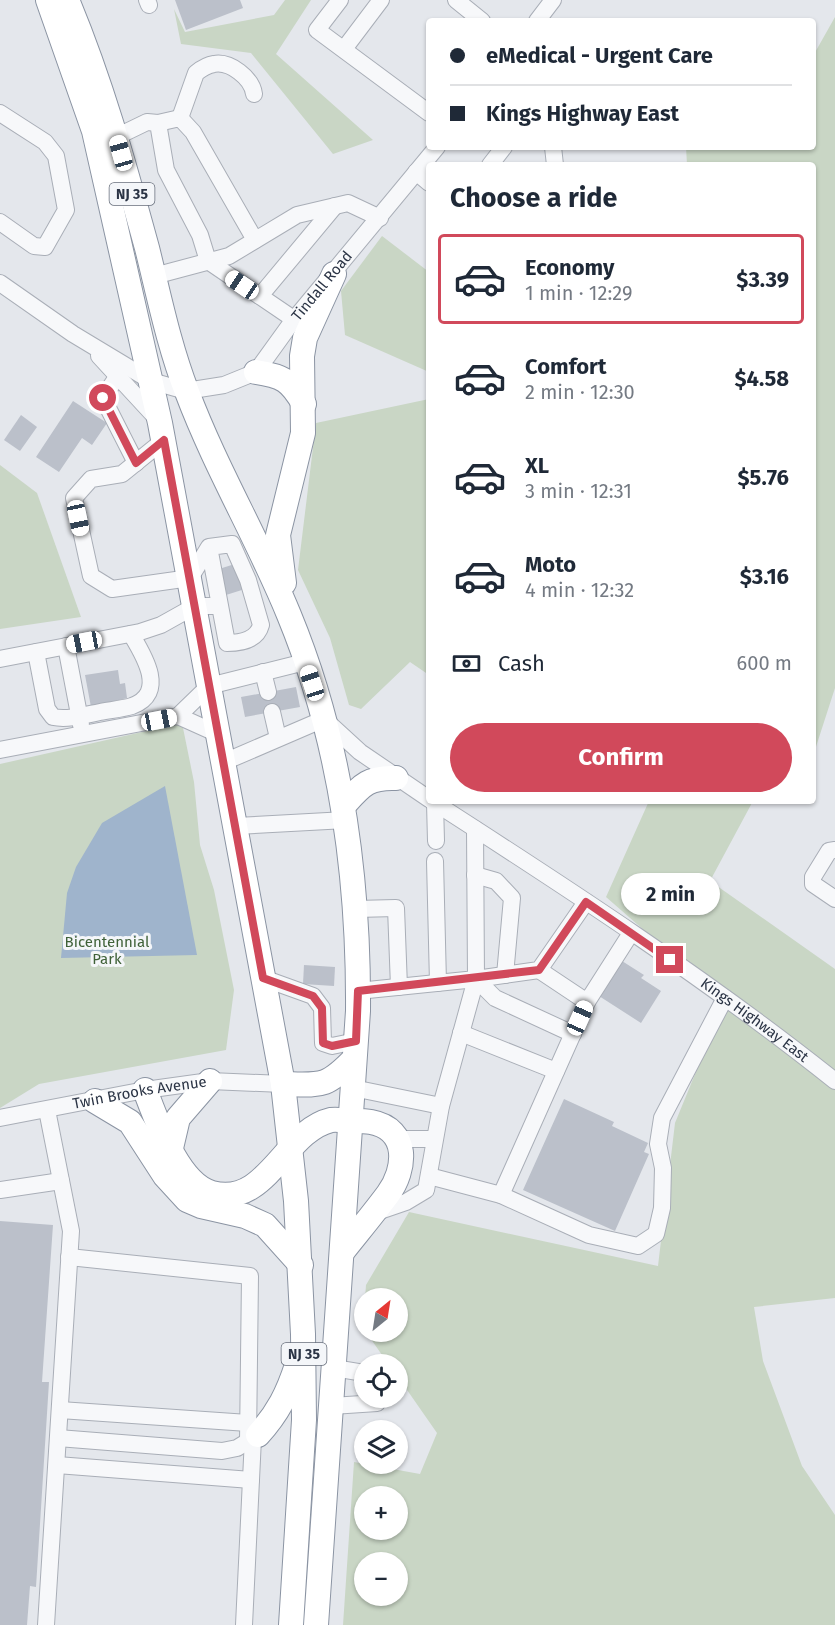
<!DOCTYPE html>
<meta charset="utf-8">
<style>
body{margin:0;font-family:"Fira Sans",sans-serif;background:#f6f6f7;color:#1f2937;height:100vh;display:flex;flex-direction:column;font-size:22px;white-space:nowrap}
*{box-sizing:border-box;margin:0}
p{font-size:20px;color:#747a83}
.icon{flex:none;width:33px;height:33px;fill:none;stroke:currentColor;stroke-width:2;stroke-linecap:round;stroke-linejoin:round}
.map{position:relative;flex:1;overflow:hidden}
.drawer{position:absolute;left:426px;top:162px;width:390px;height:642px;display:flex;flex-direction:column;background:#fff;border-radius:6px;box-shadow:0 2px 4px #0004}
.drawer>*{flex:none}
.guide{position:absolute;left:426px;top:18px;width:390px;height:132px;border-radius:6px;box-shadow:0 2px 4px #0004;display:grid;align-content:center;height:132px;padding:0 24px;background:#fff}
.needle{width:39px;rotate:30deg}
.fabs{position:absolute;left:354px;top:1288px;display:grid;gap:12px}
.fabs a{display:grid;place-items:center;width:54px;height:54px;border-radius:50%;background:#fff;box-shadow:0 2px 4px #0004;font-size:30px}
.end{position:absolute;width:27px;height:27px;margin:-14px;border:8px solid #d1495b;background:#fff;box-shadow:0 0 0 3px #fff}
.from{border-radius:50%}
.bubble{position:absolute;height:42px;border-radius:21px;background:#fff;box-shadow:0 2px 4px #0004;font-size:20px;font-weight:700;line-height:42px;text-align:center}
.car{position:absolute;width:18px;height:36px;margin:-18px -9px;border-radius:8px;box-shadow:0 0 4px 2px #0007;background:linear-gradient(#fff 24%,#345 0 40%,#fff 0 76%,#345 0 86%,#fff 0)}
.guide b{display:flex;align-items:center;gap:21px;height:57px;font-size:22px}
.guide b+b{border-top:2px solid #e0e1e3}
.guide i{width:15px;height:15px;background:#1f2937}
ul{padding:0;list-style:none}
li{display:flex;align-items:center;gap:18px;height:90px;margin:0 12px 9px;padding:0 12px;border:3px solid transparent;border-radius:6px}
li div{flex:1}
li b{display:block;font-size:22px}
li em{font-style:normal;font-weight:700}
li.active{border-color:#d1495b}
li>.icon{width:54px;height:54px;stroke-width:1.5}
h2{padding:0 24px;font-size:27px;line-height:72px}
.pay{display:flex;align-items:center;gap:15px;height:66px;padding:0 24px;font-size:22px}
.pay p{margin-inline-start:auto}
.cta{display:flex;gap:12px;margin-top:auto;padding:12px 24px}
.cta a{flex:1;height:69px;border-radius:36px;background:#d1495b;color:#fff;font-size:24px;font-weight:700;line-height:69px;text-align:center}
.map>svg:first-child{display:block}
</style>
<div class="map">
<svg width="835" height="1625" viewBox="0 0 835 1625">
<rect width="100%" height="100%" fill="#e4e7ec"/>
<!-- green -->
<g fill="#c9d6c5" fill-rule="evenodd">
<path d="M285,0h26l-35,54 97,86 -40,14 -82,-101 -70,-9 -7,-35 11,23 89,-17z"/>
<path d="M835,17v671l-22,68v-591h-126l-1,-18h127v-91z"/>
<path d="M382,236l47,36v100l-84,-37 -4,-44z"/>
<path d="M429,399v276l-19,-13 -49,47 -12,-4 -19,-67 -32,-68 18,-147z"/>
<path d="M0,465l37,28 44,124 -81,12z"/>
<path d="M182,723l12,59 6,63 14,45 20,100 -8,60 -187,34 -39,24v-344z"/>
<path d="M649,801h104l-43,80 125,88v329l-81,9 9,54 39,105 33,49v110h-492l11,-163 66,12 17,-41 -39,-56v-12h-9l-23,-33h32v-33h-33l1,-14 43,-73 249,54 17,-143 50,-122 -119,-104zM364,1497h34v33h-34zM364,1563h34v33h-34z"/>
</g>
<!-- water -->
<path fill="#9fb4cc" d="M165,786l32,169 -136,3 6,-65 9,-26 26,-44z"/>
<!-- building -->
<g fill="#bbc0ca">
<path d="M175,0h65l3,8 -57,22z"/>
<path d="M73,401l34,22 -15,22 -10,-7 -23,34 -23,-15z"/>
<path d="M21,415l16,12 -17,24 -16,-11z"/>
<path d="M238,563l7,26 -19,6 -7,-26z"/>
<path d="M118,670l2,14 5,-1 2,15 -36,9 -6,-32z"/>
<path d="M296,687l4,20 -55,10 -4,-20z"/>
<path d="M622,961l22,14 -3,3 20,13 -20,32 -42,-27z"/>
<path d="M304,965l31,2 -1,19 -31,-2z"/>
<path d="M564,1099l50,23 -2,4 36,17 -4,9 5,2 -34,77 -92,-41z"/>
<path d="M0,1221l53,4 -11,157h7l-13,205 -6,-1 -3,39h-27z"/>
</g>
<g fill="none" stroke-linecap="round" stroke-linejoin="round">
<!-- minor casing -->
<g stroke="#a9aeb7" stroke-width="18">
<g id="minor">
<path d="M147,0l2,5"/>
<path d="M340,0l-23,30 112,83"/>
<path d="M456,0l26,21"/>
<path d="M537,21l16,-21"/>
<path d="M344,49l37,-49"/>
<path d="M0,113l45,29 11,14 10,54 -21,37 -11,-1 -34,-24"/>
<path d="M180,118l16,-45c5,-4 11,-8 18,-9 16,-3 38,14 40,30"/>
<path d="M158,123l22,-5 13,14 62,108"/>
<path d="M116,137l31,-15 11,1 8,47 34,65 8,26 87,59"/>
<path d="M553,147l2,18"/>
<path d="M490,165l14,-18"/>
<path d="M416,172l13,11"/>
<path d="M154,276l75,-20 68,-41 51,-12 32,15"/>
<path id="s1" d="M0,283l73,51 78,47 35,10 38,-6 32,-13 36,-50 145,-175"/>
<path d="M260,296l75,-90"/>
<path d="M99,356l60,65"/>
<path d="M117,377l-14,21 33,65"/>
<path d="M164,440l-42,34 -31,5 -17,19 17,78 21,13 78,-11 19,-31 23,-3 16,36 13,45c-4,15 -20,18 -34,18l-18,-96"/>
<path d="M66,646l15,79"/>
<path d="M36,652l11,57 6,8c15,3 32,-2 47,-5 10,-2 22,-3 32,-6 36,-13 11,-52 -1,-72"/>
<path d="M0,659l140,-27 21,-7 34,-19h24"/>
<path d="M263,672l5,20"/>
<path d="M272,712l6,26"/>
<path d="M178,716l40,18"/>
<path d="M0,750l178,-34 31,-30 96,-24"/>
<path d="M224,762l100,-43 36,33 69,47"/>
<path id="s2" d="M432,801c137,88 275,178 403,280"/>
<path d="M435,803l1,38"/>
<path d="M236,826l110,-6"/>
<path d="M835,850l-6,1 -16,26v7l22,15"/>
<path d="M435,861l3,122"/>
<path d="M475,875l21,6 16,17 -7,77"/>
<path d="M356,909l40,-1 3,79"/>
<path d="M539,970l48,32 44,-69"/>
<path d="M263,978l50,18 9,12 1,35 9,3 24,-5"/>
<path d="M476,979l63,-9 47,-68"/>
<path d="M476,979l19,19 78,36"/>
<path d="M358,991l118,-12 -1,-150"/>
<path d="M461,1033l95,38"/>
<path d="M353,1088l88,18"/>
<path id="s3" d="M0,1118l145,-28 65,-9 73,3"/>
<path d="M396,1139h38"/>
<path d="M429,1176l72,19 88,40 49,11 18,-12 6,-26 1,-40 -5,-24 4,-26 63,-120"/>
<path d="M0,1190l61,-9"/>
<path d="M501,1195l86,-193"/>
<path d="M374,1213l32,-11 20,-12 15,-84 35,-127"/>
<path d="M69,1257l181,19 -2,165"/>
<path d="M334,1368l30,5"/>
<path d="M332,1406l45,-3v-5"/>
<path d="M60,1410l188,13"/>
<path d="M58,1438l164,13 15,-3 18,-11"/>
<path d="M57,1465l194,15"/>
<path d="M46,1625l25,-394 -24,-121"/>
<path d="M244,1625l9,-187"/>
</g>
</g>
<!-- highway casing -->
<g stroke="#8b94a3" stroke-width="26">
<g id="highway">
<path d="M48,0l46,131 66,292 123,661 13,117 7,133 1,86 -13,205"/>
<path d="M67,0c34,81 57,164 80,248 12,48 22,98 40,144 29,77 71,147 102,223 52,126 70,260 69,396l-42,614"/>
<path d="M256,372c27,4 34,8 48,32"/>
<path d="M284,583l-6,-48 25,-102 -1,-77 3,-18 29,-64"/>
<path d="M344,805c18,-20 24,-28 52,-27"/>
<path d="M283,1084c38,1 43,4 71,-25"/>
<path d="M145,1090c12,31 33,94 67,103 55,15 72,-62 119,-73 8,-1 14,1 22,1 6,0 13,0 18,1 39,7 35,48 17,72 -14,19 -30,38 -45,57"/>
<path d="M95,1101l35,21 35,54 22,24 14,6 44,10 20,9 36,40"/>
<path d="M171,1148l7,-30 32,-37"/>
<path d="M258,1435c20,-22 30,-42 39,-70"/>
</g>
</g>
<!-- minor -->
<use href="#minor" stroke="#f7f8fa" stroke-width="16"/>
<!-- highway -->
<use href="#highway" stroke="#fff" stroke-width="24"/>
</g>
<g fill="none" stroke-linecap="round" stroke-linejoin="round">
<!-- route -->
<path stroke="#d1495b" stroke-width="8" d="M103,398l33,65 28,-23 99,538 50,18 9,12 1,35 9,3 24,-5 2,-50 181,-21 47,-68 84,58"/>
</g>
<g text-anchor="middle" dominant-baseline="central" stroke-width="6" stroke-linejoin="round" paint-order="stroke">
<!-- shield labels -->
<g fill="#f4f6f9" stroke="#676e7b" stroke-width="1.5">
<rect x="109.5" y="183" width="45" height="22" rx="4.5"/>
<rect x="281.5" y="1343" width="45" height="22" rx="4.5"/>
</g>
<g font-size="14" font-weight="bold" fill="#2b3445">
<text x="132" y="194">NJ 35</text>
<text x="304" y="1354">NJ 35</text>
</g>
<!-- street labels -->
<g font-size="15" fill="#2b3445" stroke="#f4f6f9">
<text stroke="none"><textPath href="#s1" startOffset="398">Tindall Road</textPath></text>
<text stroke="none"><textPath href="#s2" startOffset="390">Kings Highway East</textPath></text>
<text stroke="none"><textPath href="#s3" startOffset="142">Twin Brooks Avenue</textPath></text>
</g>
<!-- park labels -->
<g font-size="15" fill="#3f6138" stroke="#f4f6f9">
<text x="107" y="942">Bicentennial<tspan x="107" dy="17">Park</tspan></text>
</g>
</g>
</svg>
<div class="fabs">
<a><svg class="needle" viewBox="-14 -14 28 28"><path d="M0-13l5 13h-10z" fill="#e53935"/><path d="M0 13l5-13h-10z" fill="#747a83"/></svg></a>
<a><svg class="icon" aria-label="locate" viewBox="0 0 24 24"><circle cx="12" cy="12" r="6"/><path d="M12 2v4M12 18v4M2 12h4M18 12h4"/></svg></a>
<a><svg class="icon" aria-label="layers" viewBox="0 0 24 24"><path d="M12 4l9 5-9 5-9-5zM3 14l9 5 9-5"/></svg></a>
<a>+</a>
<a>−</a>
</div>
<i class="end from" style="left:103px;top:398px"></i>
<i class="end" style="left:670px;top:960px"></i>
<div class="bubble" style="left:621px;top:873px;width:99px">2 min</div>
<i class="car" style="left:121px;top:153px;rotate:344deg"></i>
<i class="car" style="left:242px;top:285px;rotate:304deg"></i>
<i class="car" style="left:78px;top:518px;rotate:168deg"></i>
<i class="car" style="left:84px;top:642px;rotate:259deg"></i>
<i class="car" style="left:312px;top:683px;rotate:342deg"></i>
<i class="car" style="left:159px;top:720px;rotate:79deg"></i>
<i class="car" style="left:580px;top:1018px;rotate:24deg"></i>
<div class="guide">
<b><i class="from"></i>eMedical - Urgent Care</b>
<b><i></i>Kings Highway East</b>
</div>
<section class="drawer">
<h2>Choose a ride</h2>
<ul>
<li class="active"><svg class="icon" aria-label="car" viewBox="0 0 24 24"><path d="M5 17H2v-5l4-1 3-4h7l3 4 3 1v5h-3M9 17h6M6 11h13"/><circle cx="7" cy="17" r="2"/><circle cx="17" cy="17" r="2"/></svg><div><b>Economy</b><p>1 min · 12:29</p></div><em>$3.39</em></li>
<li><svg class="icon" aria-label="car" viewBox="0 0 24 24"><path d="M5 17H2v-5l4-1 3-4h7l3 4 3 1v5h-3M9 17h6M6 11h13"/><circle cx="7" cy="17" r="2"/><circle cx="17" cy="17" r="2"/></svg><div><b>Comfort</b><p>2 min · 12:30</p></div><em>$4.58</em></li>
<li><svg class="icon" aria-label="car" viewBox="0 0 24 24"><path d="M5 17H2v-5l4-1 3-4h7l3 4 3 1v5h-3M9 17h6M6 11h13"/><circle cx="7" cy="17" r="2"/><circle cx="17" cy="17" r="2"/></svg><div><b>XL</b><p>3 min · 12:31</p></div><em>$5.76</em></li>
<li><svg class="icon" aria-label="car" viewBox="0 0 24 24"><path d="M5 17H2v-5l4-1 3-4h7l3 4 3 1v5h-3M9 17h6M6 11h13"/><circle cx="7" cy="17" r="2"/><circle cx="17" cy="17" r="2"/></svg><div><b>Moto</b><p>4 min · 12:32</p></div><em>$3.16</em></li>
</ul>
<div class="pay"><svg class="icon" aria-label="cash" viewBox="0 0 24 24"><path d="M3 7h18v10H3z"/><circle cx="12" cy="12" r="2"/></svg>Cash<p>600 m</p></div>
<div class="cta"><a>Confirm</a></div>
</section>
</div>
